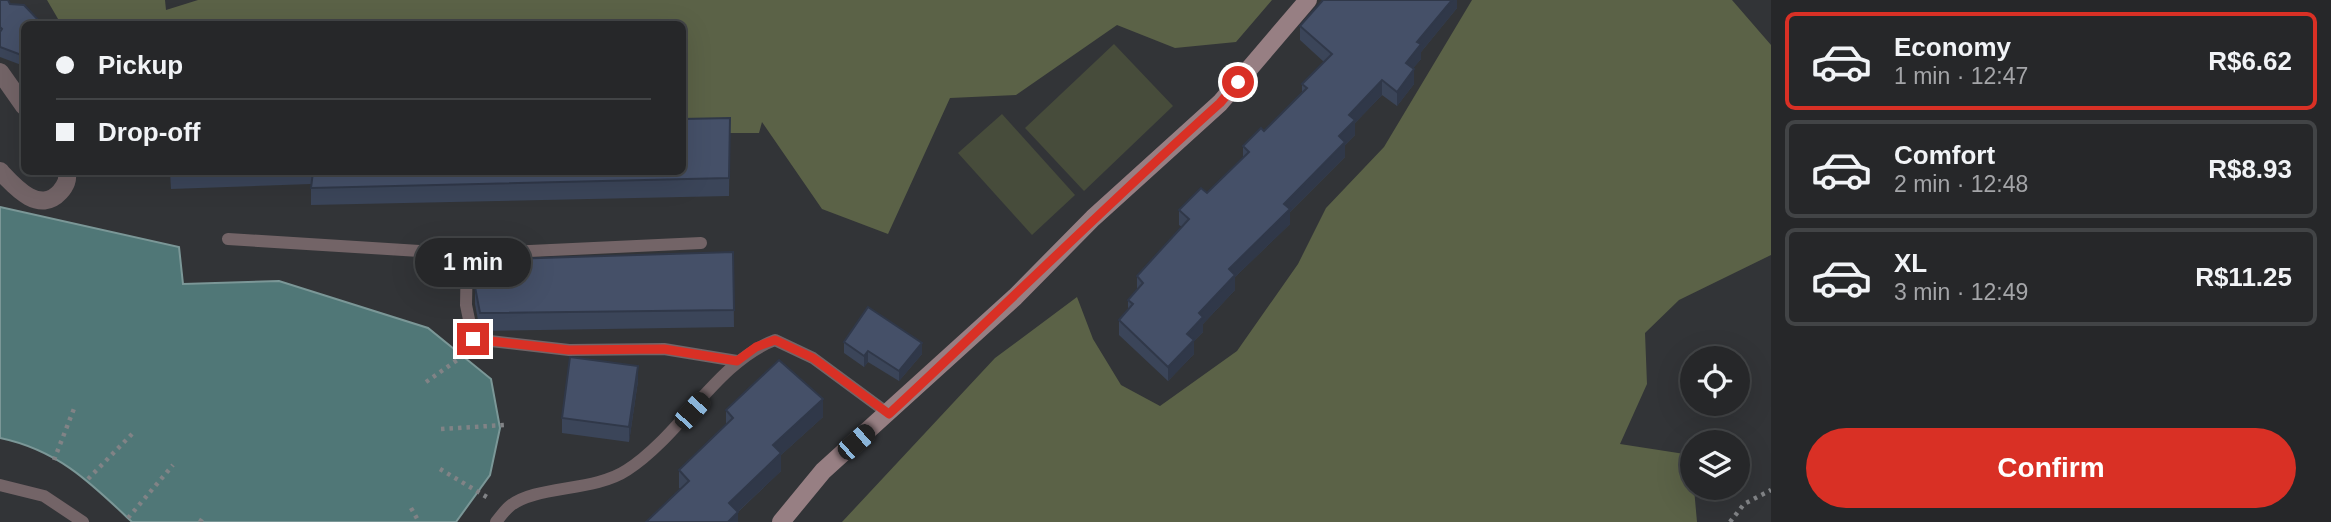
<!DOCTYPE html>
<meta charset="utf-8">
<style>
body{margin:0;font-family:Helvetica,sans-serif;background:#2e2f31;color:#f1f3f6;height:100vh;display:flex;flex-direction:column;font-size:26px;white-space:nowrap}
*{box-sizing:border-box;margin:0}
p{font-size:23px;color:#a4a5a8}
.icon{flex:none;width:38px;height:38px;fill:none;stroke:currentColor;stroke-width:2;stroke-linecap:round;stroke-linejoin:round}
.map{position:relative;flex:1;overflow:hidden}
.sheet{display:flex;flex-direction:column;background:#262729;width:560px}
.sheet>*{flex:none}
.top-card{position:absolute;left:21px;top:21px;width:665px;height:154px;border-radius:10px;box-shadow:0 7px 28px #0002,0 0 0 2px #424446;display:grid;align-content:center;height:154px;padding:0 35px;background:#262729}
.controls{position:absolute;left:1680px;top:346px;display:grid;gap:14px}
.controls a{display:grid;place-items:center;width:70px;height:70px;border-radius:50%;background:#262729;box-shadow:0 7px 28px #0002,0 0 0 2px #424446;font-size:35px}
.end{position:absolute;width:32px;height:32px;margin:-16px;border:9px solid #d93025;background:#fff;box-shadow:0 0 0 4px #fff}
.from{border-radius:50%}
.bubble{position:absolute;height:49px;border-radius:24px;background:#262729;box-shadow:0 7px 28px #0002,0 0 0 2px #424446;font-size:23px;font-weight:700;line-height:49px;text-align:center}
.car{position:absolute;width:21px;height:42px;margin:-21px -10px;border-radius:9px;box-shadow:0 0 5px 2px #0007;background:linear-gradient(#222 24%,#8ab4d8 0 40%,#222 0 76%,#8ab4d8 0 86%,#222 0)}
.top-card b{display:flex;align-items:center;gap:24px;height:66px;font-size:26px}
.top-card b+b{border-top:2px solid #424446}
.top-card i{width:18px;height:18px;background:#f1f3f6}
ul{padding:12px 0 0;list-style:none}
li{display:flex;align-items:center;gap:21px;height:98px;margin:0 14px 10px;padding:0 21px;border:4px solid #424446;border-radius:10px}
li div{flex:1}
li b{display:block;font-size:26px}
li em{font-style:normal;font-weight:700}
li.selected{border-color:#d93025}
li>.icon{width:63px;height:63px;stroke-width:1.5}
.primary-button{display:flex;gap:14px;margin-top:auto;padding:14px 35px}
.primary-button a{flex:1;height:80px;border-radius:42px;background:#d93025;color:#fff;font-size:28px;font-weight:700;line-height:80px;text-align:center}
main{display:flex;flex:1;min-height:0}
.map>svg:first-child{display:block}
</style>
<main>
<div class="map">
<svg width="1771" height="522" viewBox="0 0 1771 522">
<rect width="100%" height="100%" fill="#323437"/>
<!-- green -->
<g fill="#474c3b">
<path d="M1114,44l59,62 -89,85 -59,-63z"/>
<path d="M1002,114l73,81 -43,40 -74,-82z"/>
</g>
<!-- forest -->
<g fill="#5b6247">
<path d="M47,0h118l1,10 32,-10h1074l-36,42 -61,6 -58,-23 -101,70 -66,3 -62,136 -66,-25 -60,-87 -3,11h-76l-1,-109h-621z"/>
<path d="M1472,0h260l39,45v210l-92,45 -34,33 2,51 -27,60 71,11 6,67h-855l153,-164 82,-61 16,42 28,46 39,21 77,-55 61,-87 28,-56 58,-61z"/>
</g>
<!-- water -->
<path fill="#507777" stroke="#7b9797" stroke-width="2" d="M0,207l179,40 4,37 96,-3 149,47 63,51 9,49 -10,47 -34,47h-324c-41,-39 -74,-72 -132,-84z"/>
<g fill="none" stroke-linecap="round" stroke-linejoin="round">
<!-- path -->
<g stroke="#818386" stroke-width="4.5" stroke-dasharray="3.5 5" stroke-linecap="butt">
<path d="M426,382l37,-26"/>
<path d="M441,429l64,-4"/>
<path d="M54,460l21,-54"/>
<path d="M440,469l50,30"/>
<path d="M88,479l44,-45"/>
<path d="M411,508l8,14"/>
<path d="M128,518l45,-53"/>
<path d="M200,522l2,-3"/>
<path d="M1730,522l14,-18 27,-14"/>
</g>
<!-- lane -->
<g stroke="#736467" stroke-width="12">
<path d="M228,239l239,15 -1,51 7,34 96,11 95,-1 73,12"/>
<path d="M467,254l234,-11"/>
<path d="M0,485l44,11 39,26"/>
<path d="M496,522c4,-5 9,-12 14,-16 26,-21 84,-14 117,-36 54,-35 90,-108 148,-130l38,18 76,56"/>
</g>
<!-- street -->
<g stroke="#736467" stroke-width="18">
<path d="M0,72l24,34"/>
<path d="M0,171c14,15 39,44 60,21 6,-7 8,-12 7,-20"/>
</g>
<!-- secondary -->
<path stroke="#977f83" stroke-width="18" d="M781,522l42,-51 192,-174 78,-79 127,-115 88,-103"/>
</g>
<!-- wall -->
<g fill="#3b4559">
<path d="M0,0l10,4 14,20v42l-24,-9z"/>
<path d="M1457,0v8l-36,44v7l-8,9 1,16 -17,22 -15,-11 -27,28v12l-10,10v12l-55,55v12l-55,53v13l-32,34v8l-9,9v13l-26,27 -49,-46v-15l9,-10v-10l9,-10v-14l45,-49 -3,-2v-15l28,-17 36,-34v-13l21,-15 38,-39v-8l22,-22 -24,-22v-14z"/>
<path d="M730,118l-1,78 -418,9v-21l-140,5 -1,-17h512z"/>
<path d="M733,252l1,75 -254,4 -5,-27v-44z"/>
<path d="M844,342l78,12 -23,27 -31,-19 -4,5 -20,-14z"/>
<path d="M638,381l-9,61 -67,-9v-15z"/>
<path d="M726,410l97,7 -42,38v16l-43,41v10l-59,-34v-18l47,-45z"/>
</g>
<!-- shaded-wall -->
<g fill="#303849">
<path d="M1452,0h5v8l-36,44v7l-15,18v-14l11,-21z"/>
<path d="M1414,69v15l-17,22v-14z"/>
<path d="M1382,80v15l-27,28v12l-10,10v12l-55,55v12l-55,53v13l-32,34v8l-9,9v13l-26,27v-14l31,-54 30,-44 110,-133 10,-21z"/>
<path d="M922,343v11l-23,27v-10z"/>
<path d="M868,351v11l-4,5v-11z"/>
<path d="M638,366v15l-9,61v-15z"/>
<path d="M823,399v18l-42,38v16l-52,49v-17l44,-58z"/>
<path d="M738,512v10h-10z"/>
</g>
<!-- building -->
<g fill="#455068" stroke="#303849" stroke-width="2">
<path d="M0,0h8l2,4 14,1 18,19h-18v32l-24,-9v-15l2,-3 -2,-2z"/>
<path d="M1323,0h129l-35,42 4,2 -15,19 8,6 -17,23 -15,-12 -33,35 6,5 -16,16 6,6 -61,62 6,5 -61,60 6,6 -36,38 4,4 -16,17 7,6 -26,27 -49,-47 14,-16 -5,-4 15,-17 -6,-7 52,-57 -10,-9 22,-22 6,5 42,-41 -6,-6 18,-18 3,3 43,-43 -5,-4 30,-30 -32,-28z"/>
<path d="M730,118l-1,60 -418,10 2,-16h369v-53z"/>
<path d="M733,252l1,58 -254,3 -5,-26v-27z"/>
<path d="M868,307l54,36 -23,28 -31,-20 -4,5 -20,-14z"/>
<path d="M570,357l68,9 -9,61 -67,-9z"/>
<path d="M779,360l44,39 -50,46 8,8 -52,50 9,9 -10,10h-82l43,-41 -10,-11 54,-52 -7,-8z"/>
</g>
<g fill="none" stroke-linecap="round" stroke-linejoin="round">
<!-- route -->
<path stroke="#d93025" stroke-width="9" d="M473,339l96,11 95,-1 73,12 19,-14 19,-7 38,18 76,56c111,-103 218,-210 331,-311l18,-21"/>
</g>
</svg>
<div class="controls">
<a><svg class="icon" aria-label="locate" viewBox="0 0 24 24"><circle cx="12" cy="12" r="6"/><path d="M12 2v4M12 18v4M2 12h4M18 12h4"/></svg></a>
<a><svg class="icon" aria-label="layers" viewBox="0 0 24 24"><path d="M12 4l9 5-9 5-9-5zM3 14l9 5 9-5"/></svg></a>
</div>
<i class="end from" style="left:1238px;top:82px"></i>
<i class="end" style="left:473px;top:339px"></i>
<div class="bubble" style="left:415px;top:238px;width:116px">1 min</div>
<i class="car" style="left:692px;top:411px;rotate:42deg"></i>
<i class="car" style="left:856px;top:442px;rotate:49deg"></i>
<div class="top-card">
<b><i class="from"></i>Pickup</b>
<b><i></i>Drop-off</b>
</div>
</div>
<section class="sheet">
<ul>
<li class="selected"><svg class="icon" aria-label="car" viewBox="0 0 24 24"><path d="M5 17H2v-5l4-1 3-4h7l3 4 3 1v5h-3M9 17h6M6 11h13"/><circle cx="7" cy="17" r="2"/><circle cx="17" cy="17" r="2"/></svg><div><b>Economy</b><p>1 min · 12:47</p></div><em>R$6.62</em></li>
<li><svg class="icon" aria-label="car" viewBox="0 0 24 24"><path d="M5 17H2v-5l4-1 3-4h7l3 4 3 1v5h-3M9 17h6M6 11h13"/><circle cx="7" cy="17" r="2"/><circle cx="17" cy="17" r="2"/></svg><div><b>Comfort</b><p>2 min · 12:48</p></div><em>R$8.93</em></li>
<li><svg class="icon" aria-label="car" viewBox="0 0 24 24"><path d="M5 17H2v-5l4-1 3-4h7l3 4 3 1v5h-3M9 17h6M6 11h13"/><circle cx="7" cy="17" r="2"/><circle cx="17" cy="17" r="2"/></svg><div><b>XL</b><p>3 min · 12:49</p></div><em>R$11.25</em></li>
</ul>
<div class="primary-button"><a>Confirm</a></div>
</section>
</main>
